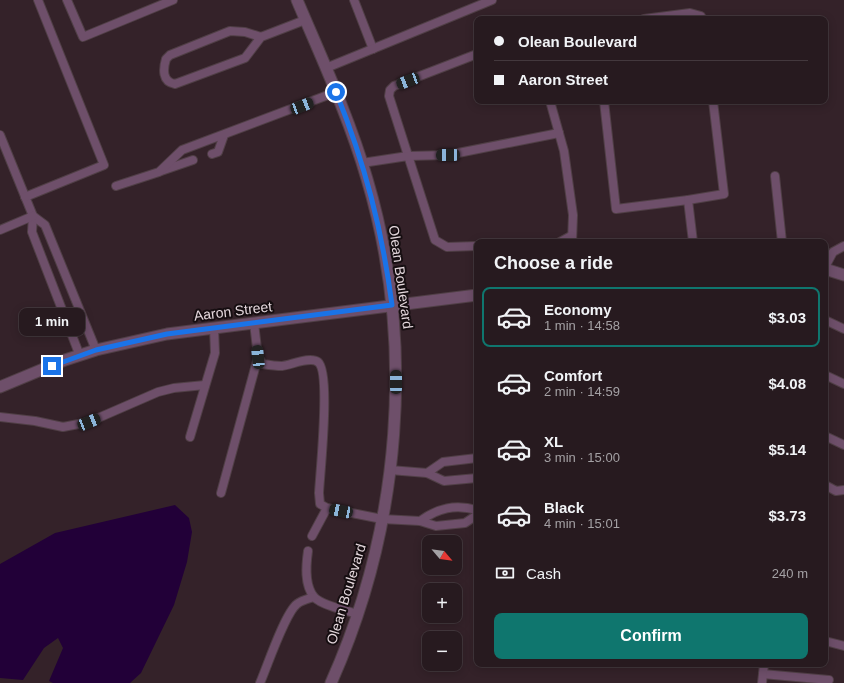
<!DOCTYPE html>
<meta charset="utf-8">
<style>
body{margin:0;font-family:Arial,sans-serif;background:#33272c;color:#f1f3f6;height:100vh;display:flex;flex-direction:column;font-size:15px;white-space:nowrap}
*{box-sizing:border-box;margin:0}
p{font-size:13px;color:#a4a1a4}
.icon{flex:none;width:22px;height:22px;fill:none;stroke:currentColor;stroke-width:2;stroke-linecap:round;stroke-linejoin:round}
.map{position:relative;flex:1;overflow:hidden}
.details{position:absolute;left:474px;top:239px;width:354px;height:428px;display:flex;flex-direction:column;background:#271a1f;border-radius:8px;box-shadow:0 2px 10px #0003,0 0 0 1px #43383d}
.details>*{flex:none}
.hud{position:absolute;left:474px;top:16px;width:354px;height:88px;border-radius:8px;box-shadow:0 2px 10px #0003,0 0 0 1px #43383d;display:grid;align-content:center;height:88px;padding:0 20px;background:#271a1f}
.needle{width:26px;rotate:119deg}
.controls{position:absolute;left:422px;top:535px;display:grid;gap:8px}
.controls a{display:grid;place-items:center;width:40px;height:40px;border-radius:8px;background:#271a1f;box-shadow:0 2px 10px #0003,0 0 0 1px #43383d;font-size:20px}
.end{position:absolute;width:18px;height:18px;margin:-9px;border:5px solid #1a73e8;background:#fff;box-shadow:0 0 0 2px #fff}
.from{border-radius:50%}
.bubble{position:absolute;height:28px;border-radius:8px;background:#271a1f;box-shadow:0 2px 10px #0003,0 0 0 1px #43383d;font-size:13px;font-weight:600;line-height:28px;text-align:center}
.car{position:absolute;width:12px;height:24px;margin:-12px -6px;border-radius:5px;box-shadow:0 0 3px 1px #0007;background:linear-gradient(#222 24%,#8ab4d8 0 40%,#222 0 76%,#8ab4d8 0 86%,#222 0)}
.hud b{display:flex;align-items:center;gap:14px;height:38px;font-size:15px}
.hud b+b{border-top:1px solid #43383d}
.hud i{width:10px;height:10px;background:#f1f3f6}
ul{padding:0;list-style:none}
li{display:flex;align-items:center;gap:12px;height:60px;margin:0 8px 6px;padding:0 12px;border:2px solid transparent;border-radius:8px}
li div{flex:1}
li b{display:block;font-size:15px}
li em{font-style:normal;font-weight:600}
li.on{border-color:#0f766e}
li>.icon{width:36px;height:36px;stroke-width:1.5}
h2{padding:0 20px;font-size:18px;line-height:48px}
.pay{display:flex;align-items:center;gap:10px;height:44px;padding:0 20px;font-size:15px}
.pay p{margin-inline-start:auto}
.cta{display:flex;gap:8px;margin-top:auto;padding:8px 20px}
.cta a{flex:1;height:46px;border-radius:8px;background:#0f766e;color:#fff;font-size:16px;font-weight:600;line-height:46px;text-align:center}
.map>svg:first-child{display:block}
</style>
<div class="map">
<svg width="844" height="683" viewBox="0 0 844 683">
<rect width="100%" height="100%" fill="#342229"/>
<!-- water -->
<path fill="#220038" d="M175,505l14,13 3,14 -5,30 -13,43 -33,68 -11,10h-77l-4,-2 14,-33 -5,-10 -14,10 -21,32 -23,-2v-114l55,-31z"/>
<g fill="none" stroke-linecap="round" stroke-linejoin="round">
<!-- service casing -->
<g stroke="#503f46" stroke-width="10">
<g id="service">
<path d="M67,0l16,37 90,-37"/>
<path d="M354,0l19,49"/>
<path d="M644,19l46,-6 11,3 1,3"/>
<path d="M261,37l-16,21 -70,26c-13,-2 -12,-15 -9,-25l4,-4 60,-24 15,1 16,5 44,-17"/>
<path d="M477,54l-83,32 -4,4 -1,6 46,144 12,7 30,-1"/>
<path d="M326,68l166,-68"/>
<path d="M550,101l14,50 9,64 -1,27"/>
<path d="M604,101l12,108 72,-9"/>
<path d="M0,135l33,81 -1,16 48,124"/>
<path d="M212,154l6,-2 6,-17"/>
<path d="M362,163l46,-7 40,-1 111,-22"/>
<path d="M161,171l32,-11"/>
<path d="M775,176l7,66"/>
<path d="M116,186l43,-14 23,-22 154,-58"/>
<path d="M25,197l79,-32 -66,-165"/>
<path d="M33,216l12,9 51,125"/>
<path d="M0,230l33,-14"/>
<path d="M560,242l11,-6"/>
<path d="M693,242l-5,-42 36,-6 -11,-93"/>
<path d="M825,267l8,-15 11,-6"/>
<path d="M825,320l19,9"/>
<path d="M258,357l5,7c6,1 13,2 19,2 9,-1 28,-10 36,-4 13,10 2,111 1,131l1,11 7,4 55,11 38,2 16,5 29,-3 12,-8"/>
<path d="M825,375l19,9"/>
<path d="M0,417l35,4 28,6 26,-5 69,-30 16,-4 31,-3"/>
<path d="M825,436l19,9"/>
<path d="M190,437l25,-84 -1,-25"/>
<path d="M390,470l37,3 17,8 33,-3"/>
<path d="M427,473l16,-11 34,-4"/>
<path d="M825,485l11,6 8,-1"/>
<path d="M221,493l37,-136 -4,-34"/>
<path d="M420,521c18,-13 35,-17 57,-11"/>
<path d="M312,536l15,-28"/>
<path d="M308,551c-2,14 -4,34 6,46 7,8 33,14 44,17"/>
<path d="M825,641l19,5"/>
<path d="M764,664l-1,10 66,6"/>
<path d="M260,683c7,-16 25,-70 37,-79 5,-4 11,-5 17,-7"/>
<path d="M762,683l1,-9"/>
</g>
</g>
<!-- minor casing -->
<g stroke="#503f46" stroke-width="13">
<g id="minor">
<path d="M825,269l19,6"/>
<path d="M0,387l65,-27 31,-10 71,-16 310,-39"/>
</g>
</g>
<!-- tertiary casing -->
<g stroke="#503f46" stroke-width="13">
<path id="tertiary" d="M297,0c25,59 52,117 70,179 49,165 34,347 -36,504"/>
</g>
<!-- service -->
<use href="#service" stroke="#6e4f6a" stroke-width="8"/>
<!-- minor -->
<use href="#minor" stroke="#6e4f6a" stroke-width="11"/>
<!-- tertiary -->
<use href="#tertiary" stroke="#6e4f6a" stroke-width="11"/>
</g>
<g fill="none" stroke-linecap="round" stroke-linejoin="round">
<!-- route -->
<path stroke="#1a73e8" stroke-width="5" d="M52,366l44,-16 71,-16 225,-29c-10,-76 -27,-141 -56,-213"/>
</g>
<g text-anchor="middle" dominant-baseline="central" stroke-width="4" stroke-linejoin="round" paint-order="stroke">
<!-- street labels -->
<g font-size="14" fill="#e5d8dd" stroke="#160e11">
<text transform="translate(401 277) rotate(82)">Olean Boulevard</text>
<text transform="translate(233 311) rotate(-7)">Aaron Street</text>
<text transform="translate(346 594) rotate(-73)">Olean Boulevard</text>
</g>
</g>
</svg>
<div class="controls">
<a><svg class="needle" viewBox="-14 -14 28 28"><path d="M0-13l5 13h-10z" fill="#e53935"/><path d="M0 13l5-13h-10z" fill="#a4a1a4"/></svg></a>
<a>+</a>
<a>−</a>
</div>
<i class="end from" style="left:336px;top:92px"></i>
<i class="end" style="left:52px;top:366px"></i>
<div class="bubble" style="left:19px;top:308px;width:66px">1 min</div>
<i class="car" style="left:408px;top:81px;rotate:249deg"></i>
<i class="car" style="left:302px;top:106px;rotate:69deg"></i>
<i class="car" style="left:448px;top:155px;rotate:269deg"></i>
<i class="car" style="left:258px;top:357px;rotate:354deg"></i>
<i class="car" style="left:396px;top:382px;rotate:0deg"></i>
<i class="car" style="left:89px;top:422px;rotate:68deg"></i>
<i class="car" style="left:341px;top:511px;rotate:281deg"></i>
<div class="hud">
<b><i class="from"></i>Olean Boulevard</b>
<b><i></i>Aaron Street</b>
</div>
<section class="details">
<h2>Choose a ride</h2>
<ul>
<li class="on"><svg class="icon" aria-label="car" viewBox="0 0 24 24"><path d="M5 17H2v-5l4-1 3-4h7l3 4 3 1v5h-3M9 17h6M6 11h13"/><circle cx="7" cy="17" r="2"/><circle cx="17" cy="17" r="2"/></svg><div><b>Economy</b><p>1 min · 14:58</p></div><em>$3.03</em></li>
<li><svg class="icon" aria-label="car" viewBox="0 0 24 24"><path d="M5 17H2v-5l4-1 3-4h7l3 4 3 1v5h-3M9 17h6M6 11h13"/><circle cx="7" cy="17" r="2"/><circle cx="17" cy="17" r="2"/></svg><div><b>Comfort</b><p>2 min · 14:59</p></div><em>$4.08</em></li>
<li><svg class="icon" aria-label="car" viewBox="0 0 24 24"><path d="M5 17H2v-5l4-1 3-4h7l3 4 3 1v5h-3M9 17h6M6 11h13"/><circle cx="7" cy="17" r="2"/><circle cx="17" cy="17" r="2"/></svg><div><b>XL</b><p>3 min · 15:00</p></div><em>$5.14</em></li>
<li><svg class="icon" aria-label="car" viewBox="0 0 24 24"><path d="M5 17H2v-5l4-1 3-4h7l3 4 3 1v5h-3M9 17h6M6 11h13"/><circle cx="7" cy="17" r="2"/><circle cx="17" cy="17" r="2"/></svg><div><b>Black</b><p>4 min · 15:01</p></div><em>$3.73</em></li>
</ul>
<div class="pay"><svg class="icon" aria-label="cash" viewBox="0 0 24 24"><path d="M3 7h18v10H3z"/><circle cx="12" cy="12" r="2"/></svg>Cash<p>240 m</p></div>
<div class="cta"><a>Confirm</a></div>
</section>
</div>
